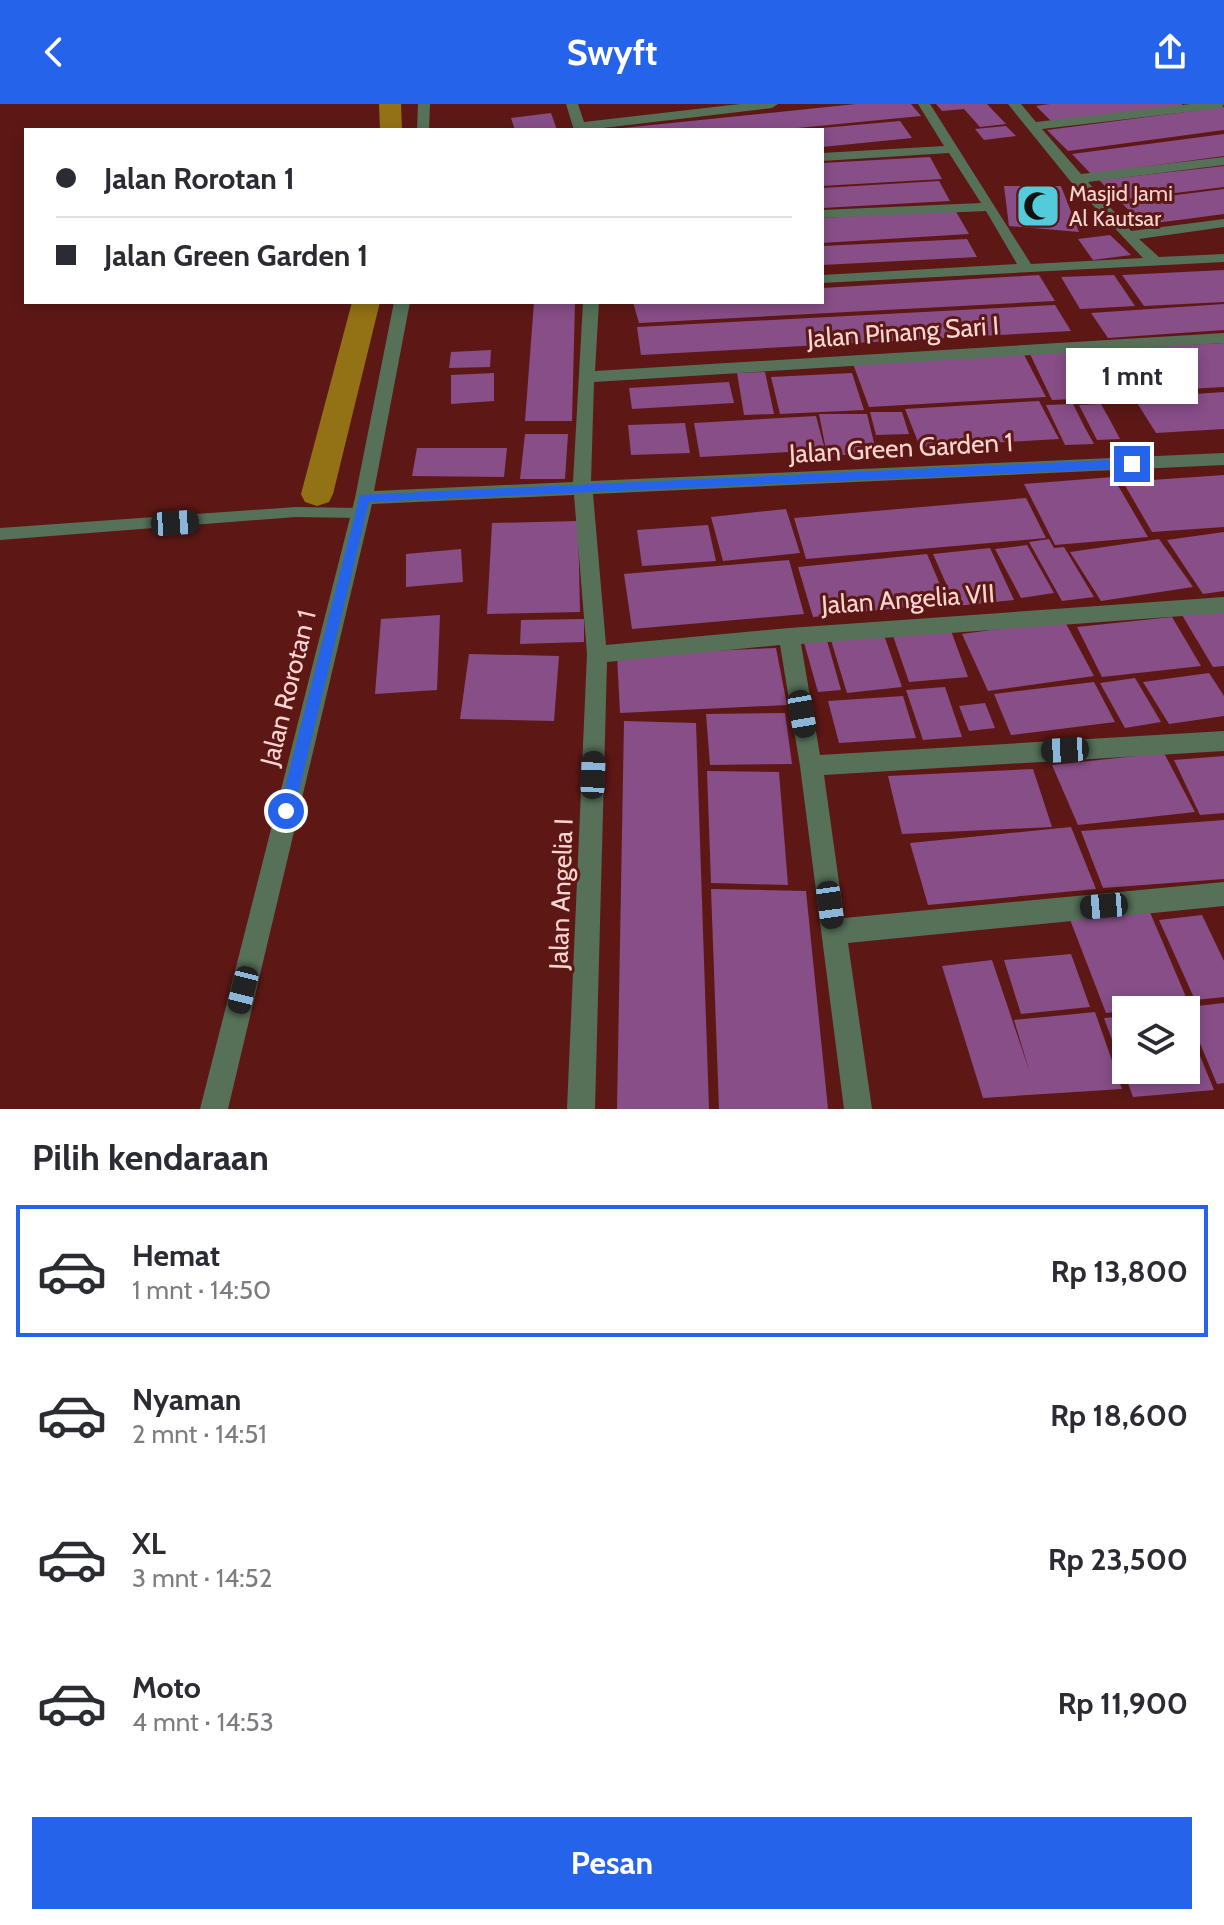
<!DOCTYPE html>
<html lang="id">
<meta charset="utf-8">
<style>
body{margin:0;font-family:Cabin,sans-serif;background:#f2f2f3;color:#2b2b33;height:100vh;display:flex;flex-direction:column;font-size:30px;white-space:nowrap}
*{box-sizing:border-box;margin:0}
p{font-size:26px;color:#7c7c81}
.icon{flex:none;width:44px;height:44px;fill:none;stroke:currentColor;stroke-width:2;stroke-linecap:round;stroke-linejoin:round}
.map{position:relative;height:1005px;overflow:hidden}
.side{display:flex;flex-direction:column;background:#fff;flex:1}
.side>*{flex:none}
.hud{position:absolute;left:24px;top:24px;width:800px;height:176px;border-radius:0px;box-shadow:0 4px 12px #0003;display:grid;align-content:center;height:176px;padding:0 32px;background:#fff}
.fabs{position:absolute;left:1112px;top:892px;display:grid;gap:16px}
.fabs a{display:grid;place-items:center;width:88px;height:88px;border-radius:0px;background:#fff;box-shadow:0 4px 12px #0003;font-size:40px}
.end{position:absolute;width:36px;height:36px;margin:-18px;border:10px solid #2563eb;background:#fff;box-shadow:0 0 0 4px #fff}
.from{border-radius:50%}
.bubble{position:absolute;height:56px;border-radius:0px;background:#fff;box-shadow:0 4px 12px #0003;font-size:26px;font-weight:800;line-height:56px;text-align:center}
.car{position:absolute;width:24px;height:48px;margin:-24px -12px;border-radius:10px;box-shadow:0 0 6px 2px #0007;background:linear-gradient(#222 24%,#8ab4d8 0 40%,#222 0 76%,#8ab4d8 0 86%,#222 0)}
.hud b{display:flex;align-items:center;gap:28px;height:76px;font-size:30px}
.hud b+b{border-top:2px solid #e1e1e2}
.hud i{width:20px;height:20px;background:#2b2b33}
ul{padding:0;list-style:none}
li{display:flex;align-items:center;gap:24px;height:132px;margin:0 16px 12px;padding:0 16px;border:4px solid transparent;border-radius:0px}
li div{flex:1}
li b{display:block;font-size:30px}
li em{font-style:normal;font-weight:800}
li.active{border-color:#2563eb}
li>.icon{width:72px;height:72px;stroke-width:1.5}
h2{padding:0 32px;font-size:36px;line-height:96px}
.action{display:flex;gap:16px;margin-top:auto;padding:16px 32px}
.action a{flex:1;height:92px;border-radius:0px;background:#2563eb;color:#fff;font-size:32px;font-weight:800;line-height:92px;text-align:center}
header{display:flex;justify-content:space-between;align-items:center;height:104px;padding:0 32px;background:#2563eb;color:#fff;font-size:36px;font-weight:800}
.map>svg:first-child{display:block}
</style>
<header><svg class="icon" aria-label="back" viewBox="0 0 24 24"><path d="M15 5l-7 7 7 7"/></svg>Swyft<svg class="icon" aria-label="share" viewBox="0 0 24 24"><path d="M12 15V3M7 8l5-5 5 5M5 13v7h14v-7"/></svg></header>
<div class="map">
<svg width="1224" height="1005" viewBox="0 0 1224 1005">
<rect width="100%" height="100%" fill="#5d1815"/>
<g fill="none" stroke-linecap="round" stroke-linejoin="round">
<!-- canal -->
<g fill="#937215" fill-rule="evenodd">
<path d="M379,0h22l1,26h-22z"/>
<path d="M352,198h28l-47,192 -4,8 -12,4 -12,-4 -4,-8z"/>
</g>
</g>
<!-- building -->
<g fill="#874e88">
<path d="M856,0h55l10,12 -144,14h-174z"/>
<path d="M936,0h51l19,20 -26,3 -16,-18 -22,2z"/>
<path d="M1050,0h132v2l-131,15 -15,-15z"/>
<path d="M1224,3v23l-156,21 -21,-21z"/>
<path d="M551,9l6,17h-42l-4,-12z"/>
<path d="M900,17l12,17 -90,9v-19z"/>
<path d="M1006,22l10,10 -32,4 -9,-11z"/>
<path d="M1224,30v22l-133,18 -19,-20z"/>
<path d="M930,53l12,22 -120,7v-23z"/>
<path d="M1224,62v21l-106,13 -19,-20z"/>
<path d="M939,77l11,20 -128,7v-20z"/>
<path d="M1004,82h57l18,46 -70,-6z"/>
<path d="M1224,85v25l-45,6 -24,3 -9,-10 -13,2 -12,-13z"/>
<path d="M955,106l14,24 -147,9v-25z"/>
<path d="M1110,131l21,20 -38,5 -15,-21z"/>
<path d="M967,135l10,18 -155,8v-19z"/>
<path d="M1224,166v32l-80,4 -22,-31z"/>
<path d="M1039,171l16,26 -416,22 -6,-21h189v-14z"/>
<path d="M1114,171l21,31 -55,3 -19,-32z"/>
<path d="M534,198h41l-3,119h-47z"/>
<path d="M1224,200v26l-116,8 -17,-25z"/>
<path d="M1055,201l16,26 -430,24 -4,-28z"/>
<path d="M1224,239v44l-92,5 -26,-43z"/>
<path d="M491,246l-1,17 -41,1 2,-16z"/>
<path d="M1022,247l24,46 -177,10 -17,-46z"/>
<path d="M1069,247l25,47 -42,2 -23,-48z"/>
<path d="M765,268l9,42 -30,1 -7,-42z"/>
<path d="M494,269v28l-43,3v-29z"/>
<path d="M852,269l12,37 -84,4 -9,-37z"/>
<path d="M729,278l5,21 -102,6 -3,-21z"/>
<path d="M1224,288v37l-68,4 -22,-35z"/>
<path d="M1039,297l20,38 -139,8 -15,-38z"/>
<path d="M1073,300l11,22 10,18 -29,1 -19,-40z"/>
<path d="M1101,300l10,18 9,17 -23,1 -18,-35z"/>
<path d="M870,308h32l7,22 -33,1z"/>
<path d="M819,310h48l10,41h-50z"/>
<path d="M816,312l9,34 -125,7 -6,-34z"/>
<path d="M685,319l5,30 -59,2 -3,-30z"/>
<path d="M525,330h43l-3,45h-45z"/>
<path d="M417,344h90l-3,29 -92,-1z"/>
<path d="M1224,371v52l-72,5 -29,-50z"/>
<path d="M1113,373l35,60 -93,8 -31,-61z"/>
<path d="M1026,394l20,40 -240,21 -12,-41z"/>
<path d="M786,405l14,44 -77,8 -12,-44z"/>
<path d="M578,417l2,91 -93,2 5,-91z"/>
<path d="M708,421l8,36 -74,5 -5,-36z"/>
<path d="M1224,428v59l-21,3 -36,-54z"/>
<path d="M1049,435l5,9 10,-1 30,50 -32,4 -33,-59z"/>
<path d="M1159,435l34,48 -92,14 -31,-49z"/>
<path d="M1027,441l27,48 -33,5 -26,-49z"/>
<path d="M990,444l24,52 -58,6 -23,-52z"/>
<path d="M461,445l2,33 -57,5v-33z"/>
<path d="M927,450l21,49 -135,14 -15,-50z"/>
<path d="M789,456l15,54 -172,15 -8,-55z"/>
<path d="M1224,506v56l-11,1 -31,-52z"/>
<path d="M440,511l-3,75 -62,4 6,-75z"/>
<path d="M1172,513l29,49 -99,11 -25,-50z"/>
<path d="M584,515v23l-64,2 1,-24z"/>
<path d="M1064,516l30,56 -106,15 -26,-57z"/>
<path d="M950,524l18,49 -59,5 -17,-49z"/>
<path d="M883,528l19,55 -55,6 -17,-56z"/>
<path d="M826,533l15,53 -23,2 -15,-53z"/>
<path d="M776,544l11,57 -167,8 -3,-58z"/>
<path d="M469,550l90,2 -5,65 -94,-2z"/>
<path d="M1209,569l15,23v20l-55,8 -26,-42z"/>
<path d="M1135,574l26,44 -36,6 -25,-45z"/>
<path d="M1094,578l21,40 -104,13 -17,-41z"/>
<path d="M945,583l17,50 -39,3 -17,-50z"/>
<path d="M903,592l13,42 -77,5 -11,-42z"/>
<path d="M985,599l10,25 -26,3 -10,-25z"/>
<path d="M785,609l7,51 -82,1 -4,-51z"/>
<path d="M624,617l72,2 13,386h-92z"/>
<path d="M1164,649l31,59 -117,13 -26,-60z"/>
<path d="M1224,652v57l-24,2 -26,-55z"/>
<path d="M1033,665l19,58 -150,7 -14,-58z"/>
<path d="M707,667l72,1 9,113 -77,-2z"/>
<path d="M1224,716v59l-121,9 -22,-57z"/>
<path d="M1071,723l25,62 -168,16 -18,-62z"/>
<path d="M711,785l95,2 22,218h-109z"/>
<path d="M1149,806l40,94 -83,9 -37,-96z"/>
<path d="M1202,811l22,46v36l-29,3 -36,-80z"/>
<path d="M1071,850l19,53 -69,7 -17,-54z"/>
<path d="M992,856l38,113 -16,-53 81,-8 27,77 -139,9 -41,-132z"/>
<path d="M1224,899v80l-7,1 -31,-74 -6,-2z"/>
<path d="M1126,912v54h60v-48l28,68 -81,7 -29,-79z"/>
</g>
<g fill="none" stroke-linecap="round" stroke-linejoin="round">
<!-- lane -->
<path fill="#567158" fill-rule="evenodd" d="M296,403l63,1 7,5 -7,5 -63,-1 -296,23v-12z"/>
<!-- street -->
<g fill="#567158" fill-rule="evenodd">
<path d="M418,0h12l-1,26h-12z"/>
<path d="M566,0h12l6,18 156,-18h38l-6,4 -186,22h-12z"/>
<path d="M918,0h12l101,160 112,-6 -72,-76 -63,-78h13l15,18 154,-18h34l-2,4 -180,21 39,45 143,-17v8l-136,17 43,49 93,-12v8l-85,12 20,18 65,-3v8l-402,21v-8l195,-11 -31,-53 -164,7v-8l159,-7 -32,-50 -127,8v-8l122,-7z"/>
<path d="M394,198h16l-36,189 199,-9 10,-180h16l-4,69 629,-38v10l-630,39 -3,99 633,-28v12l-631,29 13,151 183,-17 435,-31v16l-423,31 19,111 404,-24v20l-400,24 20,143 380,-36v24l-376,37 24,166h-28l-44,-343 -20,-121 -173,17 -12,447h-28l20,-455 -13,-159 -202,9 -144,605h-28l155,-611z"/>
</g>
</g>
<!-- route -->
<path fill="#2563eb" d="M1132,355l6,5 -6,4 -763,34 -75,309 -8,7 -7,-7 81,-316z"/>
<!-- icons -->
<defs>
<g id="mosque-square" transform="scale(2.3)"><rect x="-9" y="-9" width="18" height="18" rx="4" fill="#53cbda" stroke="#5d1815"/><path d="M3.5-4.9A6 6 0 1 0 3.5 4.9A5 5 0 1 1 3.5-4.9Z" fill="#111"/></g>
</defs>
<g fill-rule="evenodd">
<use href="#mosque-square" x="1038" y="102"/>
</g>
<g text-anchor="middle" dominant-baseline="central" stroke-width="6" stroke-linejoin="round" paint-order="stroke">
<!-- far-poi labels -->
<g font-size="22" fill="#fad6d2" stroke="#5d1815" text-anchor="start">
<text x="1069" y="89">Masjid Jami<tspan x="1069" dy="25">Al Kautsar</tspan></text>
</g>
<!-- street labels -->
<g font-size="26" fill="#fad6d2" stroke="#5d1815">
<text transform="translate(903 228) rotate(-4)">Jalan Pinang Sari I</text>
<text transform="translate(901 344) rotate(-3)">Jalan Green Garden 1</text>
<text transform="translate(908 495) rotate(-4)">Jalan Angelia VII</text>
<text transform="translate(288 584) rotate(-76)">Jalan Rorotan 1</text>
<text transform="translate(561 790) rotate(-88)">Jalan Angelia I</text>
</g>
</g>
</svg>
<div class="fabs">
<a><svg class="icon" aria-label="layers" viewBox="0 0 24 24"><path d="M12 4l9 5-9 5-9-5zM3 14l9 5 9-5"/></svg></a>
</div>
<i class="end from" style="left:286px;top:707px"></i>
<i class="end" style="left:1132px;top:360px"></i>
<div class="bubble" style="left:1066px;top:244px;width:132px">1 mnt</div>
<i class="car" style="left:175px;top:419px;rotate:86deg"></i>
<i class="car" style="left:802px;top:610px;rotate:170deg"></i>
<i class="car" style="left:1065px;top:646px;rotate:267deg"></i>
<i class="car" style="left:593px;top:671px;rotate:2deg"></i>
<i class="car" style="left:830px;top:801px;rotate:172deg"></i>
<i class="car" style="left:1104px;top:802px;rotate:265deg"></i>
<i class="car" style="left:243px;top:886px;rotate:194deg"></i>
<div class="hud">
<b><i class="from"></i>Jalan Rorotan 1</b>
<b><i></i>Jalan Green Garden 1</b>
</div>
</div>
<section class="side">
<h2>Pilih kendaraan</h2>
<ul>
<li class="active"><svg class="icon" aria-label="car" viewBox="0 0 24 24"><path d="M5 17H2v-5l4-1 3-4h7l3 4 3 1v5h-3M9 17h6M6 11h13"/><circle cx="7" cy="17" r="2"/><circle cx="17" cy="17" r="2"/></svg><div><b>Hemat</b><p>1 mnt · 14:50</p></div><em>Rp 13,800</em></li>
<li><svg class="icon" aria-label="car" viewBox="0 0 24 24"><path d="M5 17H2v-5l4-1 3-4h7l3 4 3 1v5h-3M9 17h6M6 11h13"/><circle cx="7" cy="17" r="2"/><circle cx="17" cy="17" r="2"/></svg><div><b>Nyaman</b><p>2 mnt · 14:51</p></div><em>Rp 18,600</em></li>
<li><svg class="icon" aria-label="car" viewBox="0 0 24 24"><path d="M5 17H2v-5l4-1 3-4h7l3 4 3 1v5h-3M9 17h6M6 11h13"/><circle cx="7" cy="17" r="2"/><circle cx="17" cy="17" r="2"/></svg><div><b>XL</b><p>3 mnt · 14:52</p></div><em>Rp 23,500</em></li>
<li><svg class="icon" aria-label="car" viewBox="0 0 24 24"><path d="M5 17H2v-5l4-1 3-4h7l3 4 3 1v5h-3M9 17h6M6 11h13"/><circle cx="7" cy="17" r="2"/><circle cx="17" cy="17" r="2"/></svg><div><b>Moto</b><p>4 mnt · 14:53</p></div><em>Rp 11,900</em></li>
</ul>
<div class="action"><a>Pesan</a></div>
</section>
